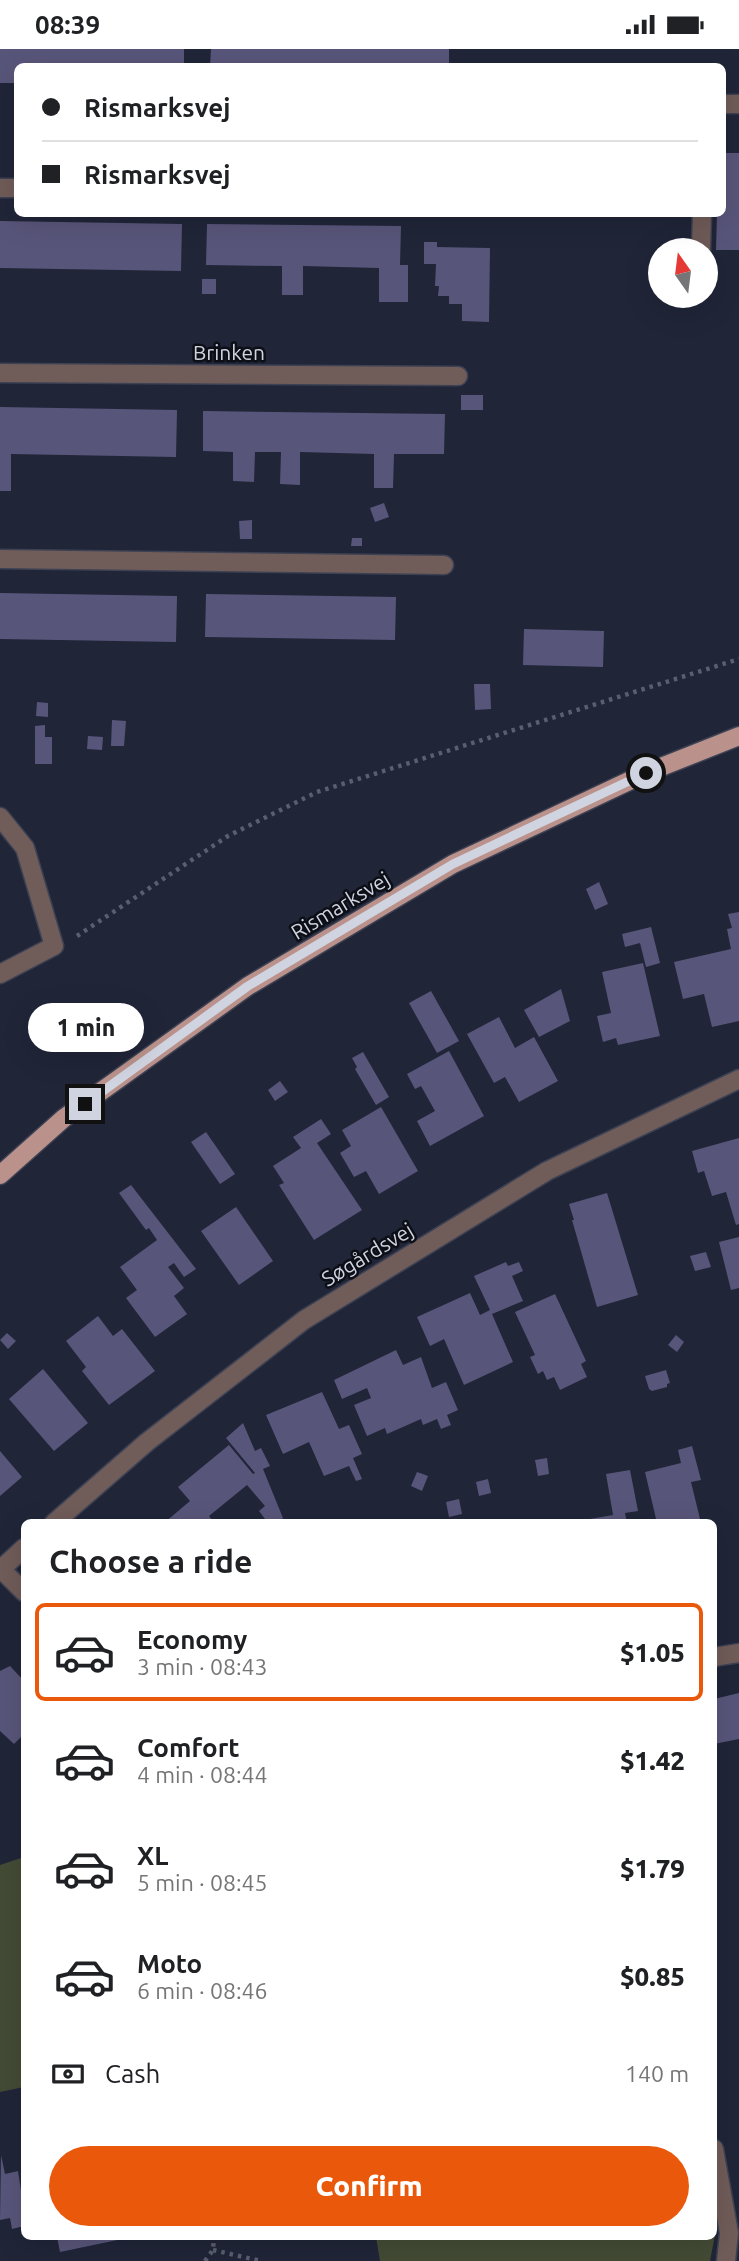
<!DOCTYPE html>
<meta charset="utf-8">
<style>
body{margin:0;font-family:Ubuntu,sans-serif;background:#f2f2f2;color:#202124;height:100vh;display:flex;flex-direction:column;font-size:26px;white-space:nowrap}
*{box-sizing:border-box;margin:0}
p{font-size:23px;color:#757577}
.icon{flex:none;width:38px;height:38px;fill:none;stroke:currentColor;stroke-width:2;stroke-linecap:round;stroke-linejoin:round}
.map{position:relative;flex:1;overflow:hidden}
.drawer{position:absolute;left:21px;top:1470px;width:696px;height:721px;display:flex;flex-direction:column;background:#fff;border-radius:10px;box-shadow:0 7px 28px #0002}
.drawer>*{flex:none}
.banner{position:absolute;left:14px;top:14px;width:712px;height:154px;border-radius:10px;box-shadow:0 7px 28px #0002;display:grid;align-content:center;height:154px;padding:0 28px;background:#fff}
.needle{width:46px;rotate:346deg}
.fabs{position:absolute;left:648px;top:189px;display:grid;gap:14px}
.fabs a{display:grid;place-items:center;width:70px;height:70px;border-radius:50%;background:#fff;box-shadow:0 7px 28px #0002;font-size:35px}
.end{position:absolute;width:32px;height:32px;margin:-16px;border:9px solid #d0d4e1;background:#111;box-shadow:0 0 0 4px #111}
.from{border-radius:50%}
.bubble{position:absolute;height:49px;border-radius:24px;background:#fff;box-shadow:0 7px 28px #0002;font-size:23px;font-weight:800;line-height:49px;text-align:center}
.banner b{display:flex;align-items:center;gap:24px;height:66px;font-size:26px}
.banner b+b{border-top:2px solid #e0e0e0}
.banner i{width:18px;height:18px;background:#202124}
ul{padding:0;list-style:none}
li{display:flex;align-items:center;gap:21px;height:98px;margin:0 14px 10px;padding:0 14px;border:4px solid transparent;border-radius:10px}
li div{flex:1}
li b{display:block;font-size:26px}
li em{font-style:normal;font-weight:800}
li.selected{border-color:#ea580c}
li>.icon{width:63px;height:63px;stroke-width:1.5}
h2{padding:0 28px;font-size:32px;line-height:84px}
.pay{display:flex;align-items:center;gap:18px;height:77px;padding:0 28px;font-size:26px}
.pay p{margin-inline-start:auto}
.cta{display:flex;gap:14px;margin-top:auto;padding:14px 28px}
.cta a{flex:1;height:80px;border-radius:42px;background:#ea580c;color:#fff;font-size:28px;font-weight:800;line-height:80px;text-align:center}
.status{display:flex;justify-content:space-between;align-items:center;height:49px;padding:0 35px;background:#fff;direction:ltr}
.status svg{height:19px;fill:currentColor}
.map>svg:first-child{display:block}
</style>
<div class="status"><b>08:39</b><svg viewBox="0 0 49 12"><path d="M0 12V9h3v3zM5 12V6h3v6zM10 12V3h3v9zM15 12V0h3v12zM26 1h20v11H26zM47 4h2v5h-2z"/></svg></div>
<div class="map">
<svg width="739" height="2212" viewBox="0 0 739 2212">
<rect width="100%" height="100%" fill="#202538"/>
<!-- green -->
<g fill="#434b35">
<path d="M24,1808v230l-24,5v-227z"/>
<path d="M714,2178l1,8 -5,26h-330l-4,-24h338z"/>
</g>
<!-- building -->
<g fill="#58557a">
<path d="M0,0h184v18h-166v16h-18z"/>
<path d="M211,0h238v18h-239z"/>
<path d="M723,104h16v97h-23l1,-37h6z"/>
<path d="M0,172l182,3 -1,47 -181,-3z"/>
<path d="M207,175l194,2 -1,39h8v37h-29v-34l-76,-2v29h-21v-29l-76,-1z"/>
<path d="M424,193h13v5l53,1 -1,74 -27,-1v-17h-13v-8h-11l1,-10h-4l1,-22h-12z"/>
<rect x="202" y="230" width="14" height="15"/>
<rect x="461" y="346" width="22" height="15"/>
<path d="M0,358l177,3 -1,47 -165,-3v37h-11z"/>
<path d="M203,362l242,3 -1,40h-50l-1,34h-19v-34l-74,-2v33l-20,-1 1,-32h-26l-1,30 -21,-1v-29l-30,-1z"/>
<path d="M384,454l5,14 -14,5 -5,-14z"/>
<path d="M252,471v19h-12l-1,-18z"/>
<path d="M352,489h10v8h-11z"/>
<path d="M0,544l177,3 -1,46 -176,-3z"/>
<path d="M206,545l190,3 -1,43 -190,-3z"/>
<path d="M524,580l80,2 -1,36 -80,-2z"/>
<path d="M474,635h16l1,25 -16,1z"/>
<path d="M37,653l11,1v14l-12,-1z"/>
<path d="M112,671l14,1 -2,25h-13z"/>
<path d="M45,676v12h7v27h-17v-38z"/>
<path d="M88,687l15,1 -1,13 -15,-1z"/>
<path d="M599,833l9,22 -13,6 -9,-21z"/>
<path d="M739,863v109l-27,6 -8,-33 -21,5 -9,-37 57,-13 -4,-20 5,-1 -4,-14z"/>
<path d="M651,878l9,36 -14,4 -6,-24 -15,4 -3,-13z"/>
<path d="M643,914l17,73 -42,9 -2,-7 -13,4 -6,-26 14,-3 -9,-41z"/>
<path d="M561,940l9,32 -31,16 -15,-27z"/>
<path d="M431,942l28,50 -22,12 -28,-50z"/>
<path d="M499,968l16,31 19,-11 24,44 -39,21 -14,-25 -11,6 -27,-49z"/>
<path d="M449,1002l35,65 -54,30 -13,-25 18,-10 -14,-25 -6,3 -8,-15z"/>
<path d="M363,1003l26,45 -13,8 -21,-36 2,-2 -5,-9z"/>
<path d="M280,1032l8,11 -13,9 -7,-11z"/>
<path d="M381,1058l37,64 -39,23 -13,-23 -12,6 -14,-24 11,-7 -9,-16z"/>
<path d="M321,1070l10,15 -14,9 45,67 -48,30 -35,-55 5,-2 -11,-17 28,-18 -8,-11z"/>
<path d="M206,1083l29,42 -15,10 -29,-42z"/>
<path d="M739,1089v86l-3,1 -10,-33 -14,4 -8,-25 -6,2 -6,-22z"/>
<path d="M131,1136l65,84 -12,8 -10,-14 -6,4 16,21 -10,8 13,18 -32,23 -29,-39 11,-8 -17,-23 37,-27 -8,-12 -3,2 -27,-37z"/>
<path d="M607,1144l31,102 -41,12 -25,-87h2l-5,-16z"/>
<path d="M236,1158l37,54 -34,24 -38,-54z"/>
<path d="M739,1188v51l-8,2 -12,-48z"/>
<path d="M706,1203l5,15 -16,4 -5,-15z"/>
<path d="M506,1213l2,4 11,-4 4,9 -11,5 11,25 -31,13 21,48 -49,23 -20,-46 -14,7 -13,-29 53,-24 10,22 10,-5 -16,-34z"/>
<path d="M555,1245l31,67 -5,3 6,13 -27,13 -6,-13 -7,3 -4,-9 -5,3 -8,-17 5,-2 -20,-43z"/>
<path d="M98,1267l15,20 9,-7 33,42 -46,34 -27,-34 4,-4 -20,-26z"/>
<path d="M7,1284l9,8 -8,8 -8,-9z"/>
<path d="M676,1286l8,7 -7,10 -9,-7z"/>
<path d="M396,1301l7,15 18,-8 11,31 14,-6 12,28 -11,5 4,10 -10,4 -4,-10 -14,6 -2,-6 -34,15 -2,-6 -18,8 -13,-31 17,-7 -4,-10 -25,11 -8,-19z"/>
<path d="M43,1320l45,54 -34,28 -45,-52z"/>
<path d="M666,1321l4,13 -3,1v3l-15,4 -3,-2 -4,-13z"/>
<path d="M322,1343l17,37 10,-4 13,29 -9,4 9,21 -6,2 -7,-15 -25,10 -15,-34 -26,12 -17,-39z"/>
<path d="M243,1374l12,28 6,-3 9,18 -7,3 20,49 -5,5h-10l-9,-12 6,-5 -18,-21 -38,31 3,4 -3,3h-45l26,-22 -12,-14 51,-42 24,29 2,-1 -29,-35z"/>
<path d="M692,1397l9,34 -10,2 10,41h-44l-12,-51 36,-9 -3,-13z"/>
<path d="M0,1402l22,26 -22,19z"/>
<path d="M547,1409l2,16 -11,2 -3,-16z"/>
<path d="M630,1421l8,41 -13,2 2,10h-43v-3l29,-5 -7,-41z"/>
<path d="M417,1423l11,4 -6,15 -11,-5z"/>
<path d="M488,1430l3,14 -12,3 -3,-14z"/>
<path d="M459,1450l3,15 -13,3 -3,-15z"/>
<path d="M10,1617l14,15v53l-10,10 -14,-13v-60z"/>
<path d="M739,1644v46l-25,5v-45z"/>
<path d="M1,2106l4,19 13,-3 6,39v16l-12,3 -2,-11 -10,2z"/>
<path d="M57,2188h70v1l-67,14z"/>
</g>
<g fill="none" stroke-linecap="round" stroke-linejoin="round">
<!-- minor casing -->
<g stroke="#3c4153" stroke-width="21">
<g id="minor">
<path d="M723,55h16"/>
<path d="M0,139h18"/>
<path d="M701,201l1,-37"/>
<path d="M0,324l458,3"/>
<path d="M0,510l444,6"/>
<path d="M0,768l25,31 29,98 -54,28"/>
<path d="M54,1474l93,-81 157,-122 243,-149 192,-92"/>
<path d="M1,1520l23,23"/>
<path d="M0,1521l24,-22"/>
<path d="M714,1608l25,-4"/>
<path d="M714,2100l15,84 -3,28"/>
</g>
</g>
<!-- major casing -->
<g stroke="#3c4153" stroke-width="21">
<path id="major" d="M0,1126l64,-57 184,-132 205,-122 193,-91 93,-37"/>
</g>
<!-- path -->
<g stroke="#5a5e6f" stroke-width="4.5" stroke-dasharray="3.5 5" stroke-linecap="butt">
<path d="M77,887l151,-100 89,-44 422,-133"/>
<path d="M213,2201l48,11"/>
<path d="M205,2212l8,-11 1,-13"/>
</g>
<!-- minor -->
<use href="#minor" stroke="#705c59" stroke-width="18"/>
<!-- major -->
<use href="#major" stroke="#ba928b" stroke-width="18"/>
</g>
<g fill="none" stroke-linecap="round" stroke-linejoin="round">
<!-- route -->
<path stroke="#d0d4e1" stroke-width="9" d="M85,1055l163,-118 205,-122 193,-91"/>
</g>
<g text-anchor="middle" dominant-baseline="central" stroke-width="5" stroke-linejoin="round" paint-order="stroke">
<!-- street labels -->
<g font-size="21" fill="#d0d4e1" stroke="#0d0f17">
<text x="229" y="303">Brinken</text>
<text transform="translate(340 856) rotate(-31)">Rismarksvej</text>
<text transform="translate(367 1205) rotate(-31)">Søgårdsvej</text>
</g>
</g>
</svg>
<div class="fabs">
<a><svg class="needle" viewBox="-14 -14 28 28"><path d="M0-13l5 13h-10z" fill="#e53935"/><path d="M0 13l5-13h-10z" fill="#757577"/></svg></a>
</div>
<i class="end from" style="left:646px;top:724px"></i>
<i class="end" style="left:85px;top:1055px"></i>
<div class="bubble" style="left:28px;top:954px;width:116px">1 min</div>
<div class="banner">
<b><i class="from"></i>Rismarksvej</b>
<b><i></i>Rismarksvej</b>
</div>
<section class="drawer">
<h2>Choose a ride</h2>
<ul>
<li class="selected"><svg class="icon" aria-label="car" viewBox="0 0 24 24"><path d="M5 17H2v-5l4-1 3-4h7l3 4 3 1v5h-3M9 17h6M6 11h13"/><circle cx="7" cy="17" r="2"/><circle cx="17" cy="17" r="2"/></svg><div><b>Economy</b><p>3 min · 08:43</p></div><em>$1.05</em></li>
<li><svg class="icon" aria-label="car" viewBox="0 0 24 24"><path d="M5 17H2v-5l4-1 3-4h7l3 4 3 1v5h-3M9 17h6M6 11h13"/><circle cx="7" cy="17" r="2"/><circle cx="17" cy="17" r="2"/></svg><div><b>Comfort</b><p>4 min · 08:44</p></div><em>$1.42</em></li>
<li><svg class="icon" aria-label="car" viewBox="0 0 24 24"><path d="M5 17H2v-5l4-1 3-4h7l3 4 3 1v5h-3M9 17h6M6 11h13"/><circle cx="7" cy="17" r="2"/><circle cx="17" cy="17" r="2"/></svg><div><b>XL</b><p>5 min · 08:45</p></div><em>$1.79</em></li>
<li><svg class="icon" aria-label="car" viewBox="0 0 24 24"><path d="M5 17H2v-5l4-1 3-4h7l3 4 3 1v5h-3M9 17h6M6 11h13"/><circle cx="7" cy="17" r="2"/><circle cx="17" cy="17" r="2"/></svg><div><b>Moto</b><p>6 min · 08:46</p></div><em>$0.85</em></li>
</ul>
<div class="pay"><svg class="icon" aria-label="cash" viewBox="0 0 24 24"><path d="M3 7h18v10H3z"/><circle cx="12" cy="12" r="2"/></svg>Cash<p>140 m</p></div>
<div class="cta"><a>Confirm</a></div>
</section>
</div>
